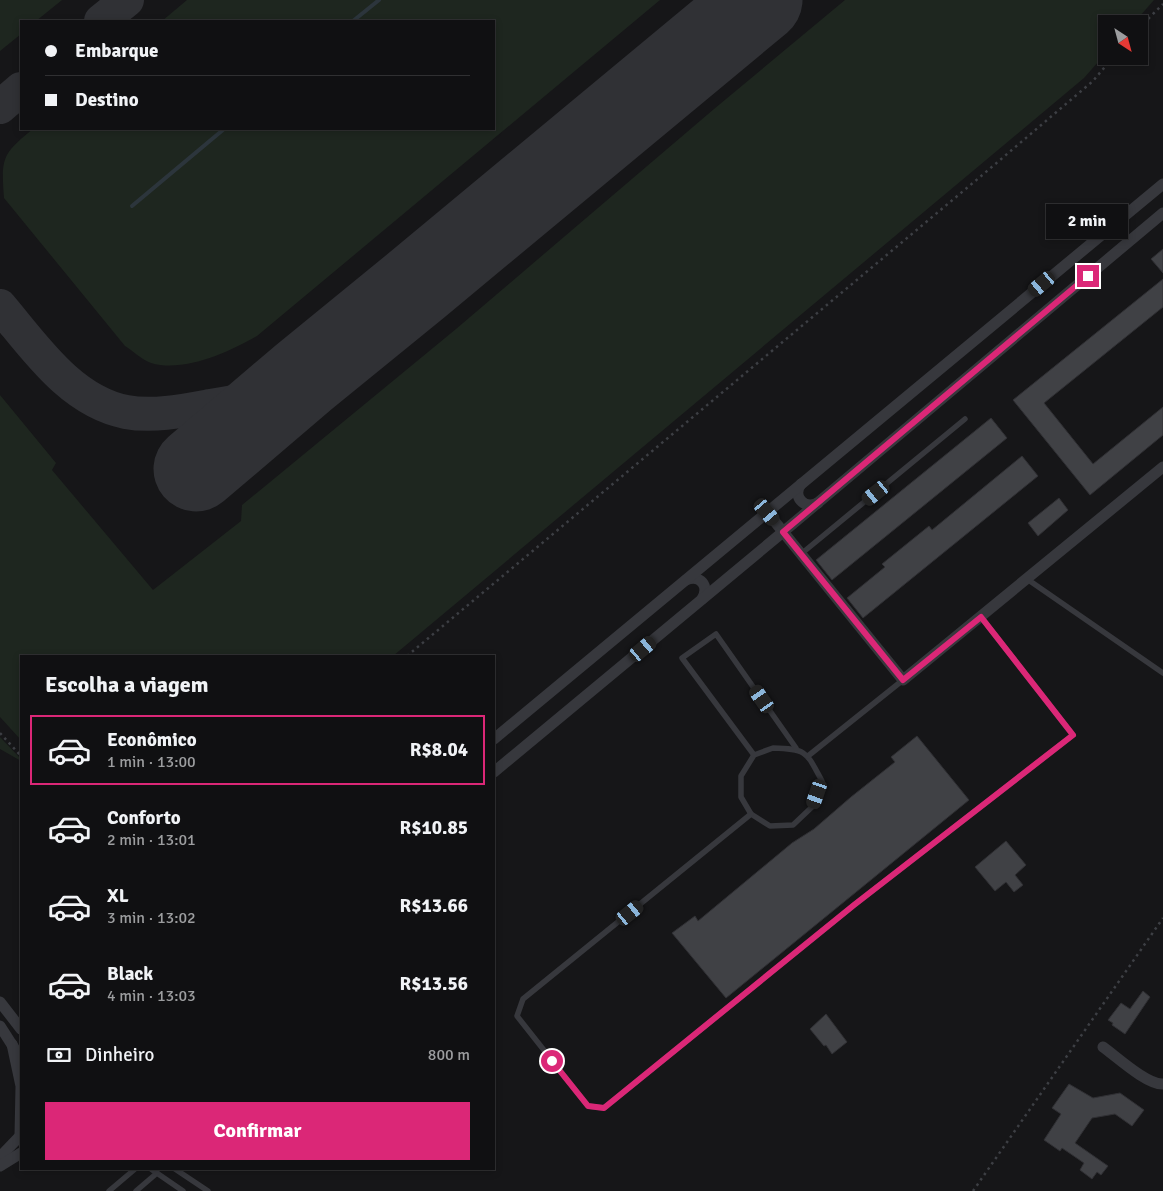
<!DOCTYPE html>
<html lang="pt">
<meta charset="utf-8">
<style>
body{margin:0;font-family:Signika,sans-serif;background:#1e1e20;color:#f1f3f6;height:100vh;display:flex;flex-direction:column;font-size:19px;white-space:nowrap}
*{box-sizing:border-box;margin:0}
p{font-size:16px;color:#9c9d9f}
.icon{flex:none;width:28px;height:28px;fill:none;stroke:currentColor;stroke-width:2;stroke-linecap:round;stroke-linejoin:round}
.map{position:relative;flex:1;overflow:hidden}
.drawer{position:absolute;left:20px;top:655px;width:475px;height:515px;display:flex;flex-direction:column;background:#101012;border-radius:0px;box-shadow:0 2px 8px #0003,0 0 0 1px #303032}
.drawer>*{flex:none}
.banner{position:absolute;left:20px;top:20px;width:475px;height:110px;border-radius:0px;box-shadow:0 2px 8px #0003,0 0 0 1px #303032;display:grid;align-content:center;height:110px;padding:0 25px;background:#101012}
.needle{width:32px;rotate:144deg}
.controls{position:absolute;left:1098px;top:15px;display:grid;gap:10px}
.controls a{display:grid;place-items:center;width:50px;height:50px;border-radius:0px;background:#101012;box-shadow:0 2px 8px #0003,0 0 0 1px #303032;font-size:25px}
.end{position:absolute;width:22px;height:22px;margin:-11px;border:6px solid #db2777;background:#fff;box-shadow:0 0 0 2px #fff}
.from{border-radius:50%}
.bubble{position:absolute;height:35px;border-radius:0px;background:#101012;box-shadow:0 2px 8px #0003,0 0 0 1px #303032;font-size:16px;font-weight:800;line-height:35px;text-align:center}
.car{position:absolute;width:15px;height:30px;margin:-15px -8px;border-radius:6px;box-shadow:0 0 4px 1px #0007;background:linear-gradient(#222 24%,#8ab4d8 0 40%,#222 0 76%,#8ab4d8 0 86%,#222 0)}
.banner b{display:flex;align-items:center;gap:18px;height:48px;font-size:19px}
.banner b+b{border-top:1px solid #303032}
.banner i{width:12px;height:12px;background:#f1f3f6}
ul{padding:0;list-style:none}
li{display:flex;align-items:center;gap:15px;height:70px;margin:0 10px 8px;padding:0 15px;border:2px solid transparent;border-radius:0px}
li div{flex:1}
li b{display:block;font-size:19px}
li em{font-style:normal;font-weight:800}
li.current{border-color:#db2777}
li>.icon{width:45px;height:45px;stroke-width:1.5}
h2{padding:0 25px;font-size:22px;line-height:60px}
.pay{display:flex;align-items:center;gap:12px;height:55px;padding:0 25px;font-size:19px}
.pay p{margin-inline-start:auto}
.primary-button{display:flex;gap:10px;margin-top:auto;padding:10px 25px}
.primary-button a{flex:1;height:58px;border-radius:0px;background:#db2777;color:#fff;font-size:20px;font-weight:800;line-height:58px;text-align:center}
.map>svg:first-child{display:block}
</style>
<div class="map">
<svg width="1163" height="1191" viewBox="0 0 1163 1191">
<rect width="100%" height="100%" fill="#161618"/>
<!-- green -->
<g fill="#1e261f">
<path d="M0,0h62l-26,21h-15v13l-21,17z"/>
<path d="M187,0h473l-403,336c-28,16 -73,37 -106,27 -9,-3 -18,-12 -26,-17l-121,-148c-3,-40 -2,-44 29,-69h461v-108h-332z"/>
<path d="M845,0h309l-21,24h-27v29l-22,25 -691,578h-372v84l-21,-23v-322l56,68 -4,7 101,120 88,-69 1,-16 214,-176 258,-220z"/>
<path d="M0,737l21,22v2l-21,-12z"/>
</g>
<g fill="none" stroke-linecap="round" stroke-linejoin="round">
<!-- stream -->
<g stroke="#2c353c" stroke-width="4">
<path d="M353,21l26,-21"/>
<path d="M132,206l92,-77"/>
</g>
<!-- taxiway -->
<g stroke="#303135" stroke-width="34">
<path d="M101,21l26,-21"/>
<path d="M0,107l21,-18"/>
<path d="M0,306c34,40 70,95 126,106 27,5 57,-1 84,-6 33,-5 64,-11 94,-29"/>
</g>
<!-- runway -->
<path stroke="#303135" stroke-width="85" d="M196,469l108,-92 114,-93 342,-284"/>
</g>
<!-- building -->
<g fill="#404145" stroke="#303034">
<path d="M1163,249v24l-12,-14z"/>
<path d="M1163,279v28l-119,96 49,61 70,-57v28l-73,60 -77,-95z"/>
<path d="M991,418l16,20 -175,142 -16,-20z"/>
<path d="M1022,456l16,20 -175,142 -16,-20 38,-31 -3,-3 47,-38 3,4z"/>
<path d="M1059,498l9,12 -30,26 -10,-13z"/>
<path d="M917,736l52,64 -243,198 -54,-65 23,-17 3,5 94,-78 22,-14 37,-32 44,-35 -4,-5z"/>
<path d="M1006,841l20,24 -11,10 8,10 -9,7 -8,-10 -11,9 -20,-24z"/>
<path d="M1143,991l7,6 -25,37 -13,-9 1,-2 -5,-3 13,-17 9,6z"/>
<path d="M826,1014l21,28 -15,12 -6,-9 -2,1 -14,-17z"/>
<path d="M1069,1084l24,14 27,-5 24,17 -12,16 -17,-12 -23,4 -17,25 33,23 -7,9 -4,-3 -5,7 -12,-9 4,-7 -22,-15 -2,3 -16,-11 17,-26 -9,-6z"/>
</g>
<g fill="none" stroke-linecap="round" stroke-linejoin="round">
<!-- path -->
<g stroke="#3d3f44" stroke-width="2.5" stroke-dasharray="2.5 4" stroke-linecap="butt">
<path d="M1139,28l24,-24"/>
<path d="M407,656l573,-479 113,-96 21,-25"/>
<path d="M0,733l21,23"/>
<path d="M973,1191l190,-273"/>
</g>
<!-- service -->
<g stroke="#37383d" stroke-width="5.5">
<path d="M801,554l164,-135"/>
<path d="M1027,579l136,94"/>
<path d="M773,748c35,1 33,4 49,33l-10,26 -19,18 -23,1 -19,-12 -10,-17v-21l13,-21z"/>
<path d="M754,755l-72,-97 34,-24 80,114"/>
<path d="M808,756l95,-76"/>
<path d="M751,814l-228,185 -6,17 71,90 16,2 250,-203 219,-170 -92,-118"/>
<path d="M151,1169l32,22"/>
<path d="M175,1169l33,22"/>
<path d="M109,1191l26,-22"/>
<path d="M136,1191l21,-18"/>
</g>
<!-- minor -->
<g stroke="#37383d" stroke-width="11">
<path d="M801,484c-9,12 3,26 17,19"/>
<path d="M767,512l136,168 260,-213"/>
<path d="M686,580c14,-6 24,6 16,19"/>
<path d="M494,739l669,-555"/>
<path d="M494,772l289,-240 380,-319"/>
<path d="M0,1002l21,27"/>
<path d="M0,1026l16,25"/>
<path d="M12,1044l9,42 -1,50"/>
<path d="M1103,1047c14,10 44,38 60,37"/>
<path d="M0,1157l21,-22"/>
<path d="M0,1166l21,-13"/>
</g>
</g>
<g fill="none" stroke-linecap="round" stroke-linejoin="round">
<!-- route -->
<path stroke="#db2777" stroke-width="6" d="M552,1061l36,45 16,2 250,-203 219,-170 -92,-118 -78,63 -120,-148 305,-256"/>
</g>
</svg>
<div class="controls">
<a><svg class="needle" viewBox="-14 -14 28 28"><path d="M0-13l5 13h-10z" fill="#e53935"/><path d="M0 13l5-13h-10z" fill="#9c9d9f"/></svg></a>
</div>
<i class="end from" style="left:552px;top:1061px"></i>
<i class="end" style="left:1088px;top:276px"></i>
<div class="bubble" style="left:1046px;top:204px;width:82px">2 min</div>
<i class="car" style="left:1042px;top:284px;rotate:230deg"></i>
<i class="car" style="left:876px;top:493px;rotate:231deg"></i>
<i class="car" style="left:767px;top:512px;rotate:140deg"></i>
<i class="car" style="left:643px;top:649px;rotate:50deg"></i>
<i class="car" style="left:762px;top:699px;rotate:325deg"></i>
<i class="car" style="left:817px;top:794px;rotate:199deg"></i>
<i class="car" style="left:630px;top:913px;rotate:51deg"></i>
<div class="banner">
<b><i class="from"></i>Embarque</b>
<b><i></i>Destino</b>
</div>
<section class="drawer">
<h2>Escolha a viagem</h2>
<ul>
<li class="current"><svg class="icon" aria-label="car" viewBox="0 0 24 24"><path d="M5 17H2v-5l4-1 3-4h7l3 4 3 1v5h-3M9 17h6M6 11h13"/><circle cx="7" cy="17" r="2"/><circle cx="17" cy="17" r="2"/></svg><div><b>Econômico</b><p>1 min · 13:00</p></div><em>R$8.04</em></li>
<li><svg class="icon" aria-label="car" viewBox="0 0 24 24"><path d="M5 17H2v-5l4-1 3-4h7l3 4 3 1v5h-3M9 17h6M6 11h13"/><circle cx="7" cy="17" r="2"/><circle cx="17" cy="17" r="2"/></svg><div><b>Conforto</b><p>2 min · 13:01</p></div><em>R$10.85</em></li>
<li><svg class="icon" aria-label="car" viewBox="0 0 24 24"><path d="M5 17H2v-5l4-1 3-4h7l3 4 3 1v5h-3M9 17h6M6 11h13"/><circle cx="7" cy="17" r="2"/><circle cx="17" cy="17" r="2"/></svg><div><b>XL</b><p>3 min · 13:02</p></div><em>R$13.66</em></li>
<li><svg class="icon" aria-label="car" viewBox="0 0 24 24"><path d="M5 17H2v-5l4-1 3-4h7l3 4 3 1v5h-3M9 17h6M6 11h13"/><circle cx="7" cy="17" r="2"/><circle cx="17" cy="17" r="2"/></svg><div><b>Black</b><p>4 min · 13:03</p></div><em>R$13.56</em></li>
</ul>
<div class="pay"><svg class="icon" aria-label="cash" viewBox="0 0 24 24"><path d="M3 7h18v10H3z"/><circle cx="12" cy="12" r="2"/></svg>Dinheiro<p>800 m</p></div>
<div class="primary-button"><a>Confirmar</a></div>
</section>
</div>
